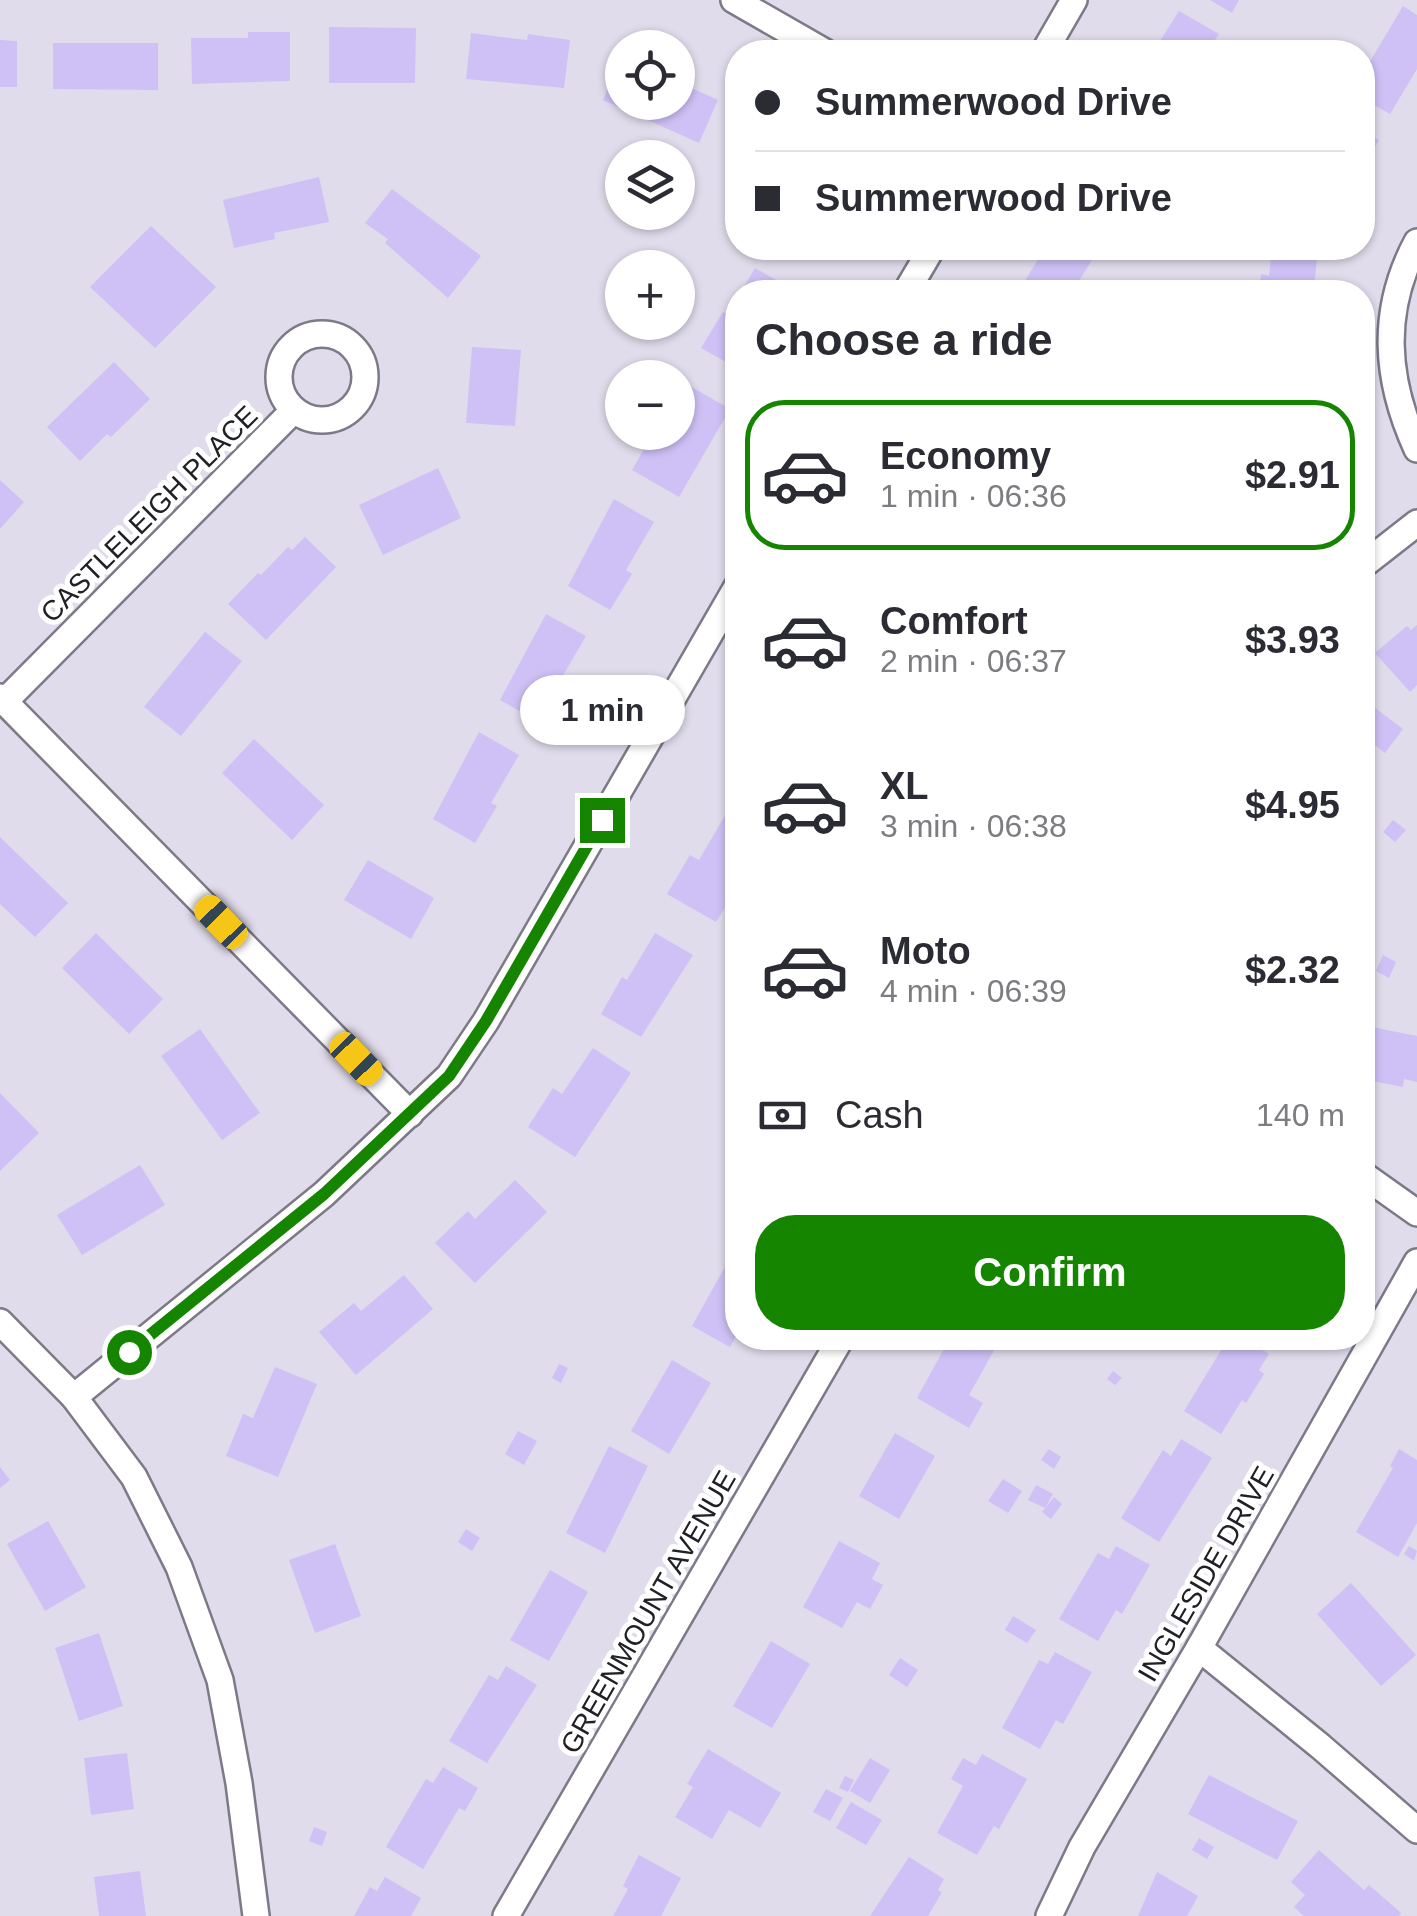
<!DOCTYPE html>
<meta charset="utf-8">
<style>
body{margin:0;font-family:Helvetica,sans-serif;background:#f7f7f7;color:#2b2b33;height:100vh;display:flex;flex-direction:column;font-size:38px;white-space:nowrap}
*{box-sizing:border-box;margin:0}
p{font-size:32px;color:#7c7c81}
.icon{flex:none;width:55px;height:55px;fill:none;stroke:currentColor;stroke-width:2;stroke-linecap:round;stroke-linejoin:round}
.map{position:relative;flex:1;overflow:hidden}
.panel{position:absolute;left:725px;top:280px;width:650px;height:1070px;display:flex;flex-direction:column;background:#fff;border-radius:40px;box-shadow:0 2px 8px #0004}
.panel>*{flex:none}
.guide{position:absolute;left:725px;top:40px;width:650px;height:220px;border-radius:40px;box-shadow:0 2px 8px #0004;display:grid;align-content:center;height:220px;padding:0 30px;background:#fff}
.fabs{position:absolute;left:605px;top:30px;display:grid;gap:20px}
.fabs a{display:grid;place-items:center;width:90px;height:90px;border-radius:50%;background:#fff;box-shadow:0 2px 8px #0004;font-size:50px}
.end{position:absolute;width:45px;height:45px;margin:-22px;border:12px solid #158500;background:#fff;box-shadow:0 0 0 5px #fff}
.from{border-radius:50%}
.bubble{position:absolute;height:70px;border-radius:35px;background:#fff;box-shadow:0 2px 8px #0004;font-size:32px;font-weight:600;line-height:70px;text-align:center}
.car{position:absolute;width:30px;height:60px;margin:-30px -15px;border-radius:12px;box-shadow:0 0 8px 2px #0007;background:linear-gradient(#f5c518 24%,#345 0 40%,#f5c518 0 76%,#345 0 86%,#f5c518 0)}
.guide b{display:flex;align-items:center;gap:35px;height:95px;font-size:38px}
.guide b+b{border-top:2px solid #e1e1e2}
.guide i{width:25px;height:25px;background:#2b2b33}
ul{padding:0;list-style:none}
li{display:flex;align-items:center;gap:30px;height:150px;margin:0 20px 15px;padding:0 10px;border:5px solid transparent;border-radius:40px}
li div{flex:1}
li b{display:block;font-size:38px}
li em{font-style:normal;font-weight:600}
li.active{border-color:#158500}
li>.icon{width:90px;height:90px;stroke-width:1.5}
h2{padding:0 30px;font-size:45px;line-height:120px}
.pay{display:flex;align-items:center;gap:25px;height:110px;padding:0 30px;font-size:38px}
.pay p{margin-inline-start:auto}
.cta{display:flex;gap:20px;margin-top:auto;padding:20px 30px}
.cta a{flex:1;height:115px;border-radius:40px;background:#158500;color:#fff;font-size:40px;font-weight:600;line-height:115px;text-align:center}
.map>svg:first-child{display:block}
</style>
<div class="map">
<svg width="1417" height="1916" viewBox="0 0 1417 1916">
<rect width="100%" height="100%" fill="#e0dceb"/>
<!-- building -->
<g fill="#cfc1f6">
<path d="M1210,0h29l-7,13z"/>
<path d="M1403,6l14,9v54l-27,45 -28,-16v-23z"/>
<path d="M1179,11l40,23 -12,18h-54z"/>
<path d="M329,27l87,1 -1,55h-86z"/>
<path d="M248,32h42v49l-98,3 -1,-46h57z"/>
<path d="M471,33l56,7 1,-6 42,6 -6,48 -98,-9z"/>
<path d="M0,40l17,1v46h-17z"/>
<path d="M53,43h105v47l-105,-1z"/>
<path d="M622,56v46h56v-20l40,18 -19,43 -96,-43z"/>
<path d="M1362,130l17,10 -17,27z"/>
<path d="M319,177l10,45 -55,11 1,6 -41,9 -11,-48z"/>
<path d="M392,189l89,67 -33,42 -63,-55 3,-4 -23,-16z"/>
<path d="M151,226l65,61 -61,61 -65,-61z"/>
<path d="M1045,248h26l21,12 -20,32h-54z"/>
<path d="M1272,248h46l-4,39h-9l-1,5h-45l2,-18 8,2z"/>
<path d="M755,268l39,22 -2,2h-51z"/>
<path d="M738,298v71l-37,-21 22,-36 5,2z"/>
<path d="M472,347l49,3 -6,76 -49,-3z"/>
<path d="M114,362l36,37 -39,38 -4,-3 -27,27 -33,-34z"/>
<path d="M683,382l47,27 -51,88 -47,-27 22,-38h24v-40z"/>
<path d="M438,468l23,50 -78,37 -24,-50z"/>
<path d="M0,480l24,22 -24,27z"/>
<path d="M614,499l40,23 -28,48 6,4 -22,36 -42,-24z"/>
<path d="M305,537l31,30 -70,73 -38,-36 30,-31 3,2 27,-28 4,3z"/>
<path d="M546,614l40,22 -28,48 5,4 -21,36 -42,-24z"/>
<path d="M1417,625v60l-7,7 -35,-39 32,-27 4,4z"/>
<path d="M205,632l37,29 -61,75 -37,-29z"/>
<path d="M1362,698l41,31 -18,24 -18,-14 -5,5z"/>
<path d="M479,732l40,23 -28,48 6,3 -22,37 -42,-24z"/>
<path d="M254,739l70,66 -32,35 -70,-67z"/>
<path d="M727,812l11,6v67l-22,37 -49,-28 23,-39 9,5z"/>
<path d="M1393,820l13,10 -11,12 -12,-10z"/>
<path d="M0,837l68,66 -33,34 -35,-33z"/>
<path d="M368,860l66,38 -23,41 -67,-39z"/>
<path d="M96,933l67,66 -34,35 -67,-66z"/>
<path d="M655,933l38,22 -52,82 -40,-23 21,-37 5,3z"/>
<path d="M1383,955l13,7 -7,16 -13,-7z"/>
<path d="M1362,1025l55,11v46l-13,-3 -1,8 -41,-8z"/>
<path d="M200,1029l60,84 -38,27 -61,-84z"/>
<path d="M738,1045v27l-2,3 -11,-7z"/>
<path d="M593,1048l38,25 -56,84 -47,-30 25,-39 9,6z"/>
<path d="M0,1093l39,40 -39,38z"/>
<path d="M140,1165l25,40 -83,50 -25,-40z"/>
<path d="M515,1180l32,32 -72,71 -40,-40 33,-32 7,8z"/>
<path d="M732,1254l6,3v76l-8,14 -38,-21z"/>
<path d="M404,1275l29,34 -77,66 -37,-43 35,-29 7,8z"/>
<path d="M950,1338h51l-32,57 14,8 -14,25 -52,-30z"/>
<path d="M1236,1338h6l27,16 -10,16 5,4 -18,29 -4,-3 -21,34 -37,-23 39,-64 6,3z"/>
<path d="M672,1360l39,23 -42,71 -38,-23z"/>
<path d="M559,1364l9,4 -7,15 -9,-5z"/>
<path d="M275,1367l42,17 -39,93 -52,-21 17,-42 10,4z"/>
<path d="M1113,1371l9,7 -7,7 -8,-6z"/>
<path d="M518,1431l19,10 -13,24 -19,-11z"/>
<path d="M895,1433l40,23 -36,63 -40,-23z"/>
<path d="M1181,1439l31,19 -53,84 -38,-24 42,-68 8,6z"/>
<path d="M609,1446l39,20 -43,87 -39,-20z"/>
<path d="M1049,1449l12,8 -7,12 -13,-9z"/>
<path d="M1399,1449l18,11v63l-19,34 -42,-25 37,-64 -3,-2z"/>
<path d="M0,1467l10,13 -10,8z"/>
<path d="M1003,1479l19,12 -14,22 -20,-12z"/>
<path d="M1036,1485l17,9 -8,14 -17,-8z"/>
<path d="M1054,1497l8,7 -11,15 -9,-7z"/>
<path d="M48,1521l38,66 -41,24 -38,-67z"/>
<path d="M466,1529l14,9 -8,13 -14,-9z"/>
<path d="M839,1541l41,22 -8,16 11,6 -13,24 -13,-7 -15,26 -39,-21z"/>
<path d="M335,1544l26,72 -46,17 -26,-73z"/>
<path d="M1116,1546l34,19 -28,49 -6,-4 -18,31 -39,-22 39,-66 11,6z"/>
<path d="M1409,1546l8,5 -3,10 -10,-7z"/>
<path d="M550,1570l38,22 -39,69 -39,-21z"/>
<path d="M1351,1583l65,72 -35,31 -64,-72z"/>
<path d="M1013,1616l23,14 -9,13 -22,-13z"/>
<path d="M99,1633l24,73 -44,15 -24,-73z"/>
<path d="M771,1641l39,23 -38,64 -39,-22z"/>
<path d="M1055,1652l37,20 -29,52 -7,-4 -16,29 -38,-21 37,-68 9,4z"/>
<path d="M900,1658l18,12 -11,17 -18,-12z"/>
<path d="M506,1666l31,19 -50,78 -38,-22 40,-66 9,5z"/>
<path d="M708,1749l73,44 -21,35 -31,-18 -17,29 -37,-22 18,-30 -6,-3z"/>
<path d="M127,1753l7,56 -43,6 -7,-57z"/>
<path d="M982,1754l45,25 -28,50 -5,-3 -17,29 -40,-22 26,-47 -12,-7 12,-21 13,7z"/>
<path d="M870,1758l20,12 -20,33 -20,-12z"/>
<path d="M443,1767l35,21 -13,23 -6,-3 -36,61 -37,-22 40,-68 7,4z"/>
<path d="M1209,1775l89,46 -21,39 -89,-46z"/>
<path d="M845,1776l9,4 -6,12 -9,-4z"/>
<path d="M826,1789l17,9 -13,23 -17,-9z"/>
<path d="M851,1802l31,18 -16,25 -30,-17z"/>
<path d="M314,1827l13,5 -5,14 -13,-5z"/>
<path d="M1199,1838l15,9 -7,12 -15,-9z"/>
<path d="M1319,1850l45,40 5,-5 32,28 -2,3h-95l-10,-9 11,-12 -14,-13z"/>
<path d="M639,1855l42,23 -20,38h-48l15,-27 -5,-3z"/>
<path d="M909,1857l35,22 -6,11 4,2 -14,24h-58z"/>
<path d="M140,1871l6,45h-47l-5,-39z"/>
<path d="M1157,1872l41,24 -11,20h-49z"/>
<path d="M385,1877l36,21 -10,18h-57l16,-29 7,4z"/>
</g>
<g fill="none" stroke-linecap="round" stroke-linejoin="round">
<!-- street casing -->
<g stroke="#7d7987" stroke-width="30">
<g id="street">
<path d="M734,0l91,52"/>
<path d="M1044,52l30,-52"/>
<path d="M1417,242c-37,69 -32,137 0,207"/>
<path d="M906,292l26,-44"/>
<circle cx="322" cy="377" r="43"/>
<path d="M1362,566l55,-43"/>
<path d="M0,697l410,417"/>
<path d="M4,702l290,-292"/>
<path d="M1362,1174l55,39"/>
<path d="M0,1322l74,75 60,80 45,90 41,113 19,103 17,133"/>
<path d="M74,1397l250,-203 125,-118 37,-55 252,-436"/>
<path d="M1199,1648l121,98 97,84"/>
<path d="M506,1916l335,-578"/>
<path d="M1049,1916l33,-69 117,-199 218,-386"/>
</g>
</g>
<!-- street -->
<use href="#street" stroke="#fff" stroke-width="25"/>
</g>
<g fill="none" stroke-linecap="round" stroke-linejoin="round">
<!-- route -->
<path stroke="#158500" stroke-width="12" d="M129,1352l195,-158 125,-118 37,-55 116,-201"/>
</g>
<g text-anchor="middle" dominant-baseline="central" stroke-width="10" stroke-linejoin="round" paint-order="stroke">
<!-- street labels -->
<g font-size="28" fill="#222026" stroke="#fff">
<text transform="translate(149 514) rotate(-45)">CASTLELEIGH PLACE</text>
<text transform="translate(1206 1574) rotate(-60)">INGLESIDE DRIVE</text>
<text transform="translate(648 1612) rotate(-60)">GREENMOUNT AVENUE</text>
</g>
</g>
</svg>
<div class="fabs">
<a><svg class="icon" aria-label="locate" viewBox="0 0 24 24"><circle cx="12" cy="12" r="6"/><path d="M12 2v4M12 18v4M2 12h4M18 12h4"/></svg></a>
<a><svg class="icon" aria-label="layers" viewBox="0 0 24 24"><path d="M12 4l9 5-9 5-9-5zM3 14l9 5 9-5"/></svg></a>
<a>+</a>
<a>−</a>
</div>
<i class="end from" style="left:129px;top:1352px"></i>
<i class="end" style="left:602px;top:820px"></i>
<div class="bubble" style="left:520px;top:675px;width:165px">1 min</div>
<i class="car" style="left:221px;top:922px;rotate:316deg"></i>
<i class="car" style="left:356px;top:1059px;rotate:136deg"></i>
<div class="guide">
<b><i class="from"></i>Summerwood Drive</b>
<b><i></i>Summerwood Drive</b>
</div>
<section class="panel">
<h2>Choose a ride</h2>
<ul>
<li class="active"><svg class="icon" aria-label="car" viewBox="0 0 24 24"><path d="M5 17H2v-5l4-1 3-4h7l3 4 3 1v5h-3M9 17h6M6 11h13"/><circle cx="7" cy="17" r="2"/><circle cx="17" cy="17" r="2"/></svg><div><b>Economy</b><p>1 min · 06:36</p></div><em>$2.91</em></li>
<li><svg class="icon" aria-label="car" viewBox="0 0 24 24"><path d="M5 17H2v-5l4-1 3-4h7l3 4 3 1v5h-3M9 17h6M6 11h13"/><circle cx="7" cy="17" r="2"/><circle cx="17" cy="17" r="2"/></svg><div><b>Comfort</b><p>2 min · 06:37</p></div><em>$3.93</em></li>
<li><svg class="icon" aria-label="car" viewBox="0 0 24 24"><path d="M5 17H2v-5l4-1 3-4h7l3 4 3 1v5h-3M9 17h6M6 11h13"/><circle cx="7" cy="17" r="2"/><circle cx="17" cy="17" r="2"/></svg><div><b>XL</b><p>3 min · 06:38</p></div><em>$4.95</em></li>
<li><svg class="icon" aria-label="car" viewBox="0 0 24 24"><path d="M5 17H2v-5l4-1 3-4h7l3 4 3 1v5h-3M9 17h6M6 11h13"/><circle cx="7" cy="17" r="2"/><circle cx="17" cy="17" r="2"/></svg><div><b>Moto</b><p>4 min · 06:39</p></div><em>$2.32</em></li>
</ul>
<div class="pay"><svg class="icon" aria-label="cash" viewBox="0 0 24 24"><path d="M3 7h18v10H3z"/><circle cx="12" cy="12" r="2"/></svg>Cash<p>140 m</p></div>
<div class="cta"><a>Confirm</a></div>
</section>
</div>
